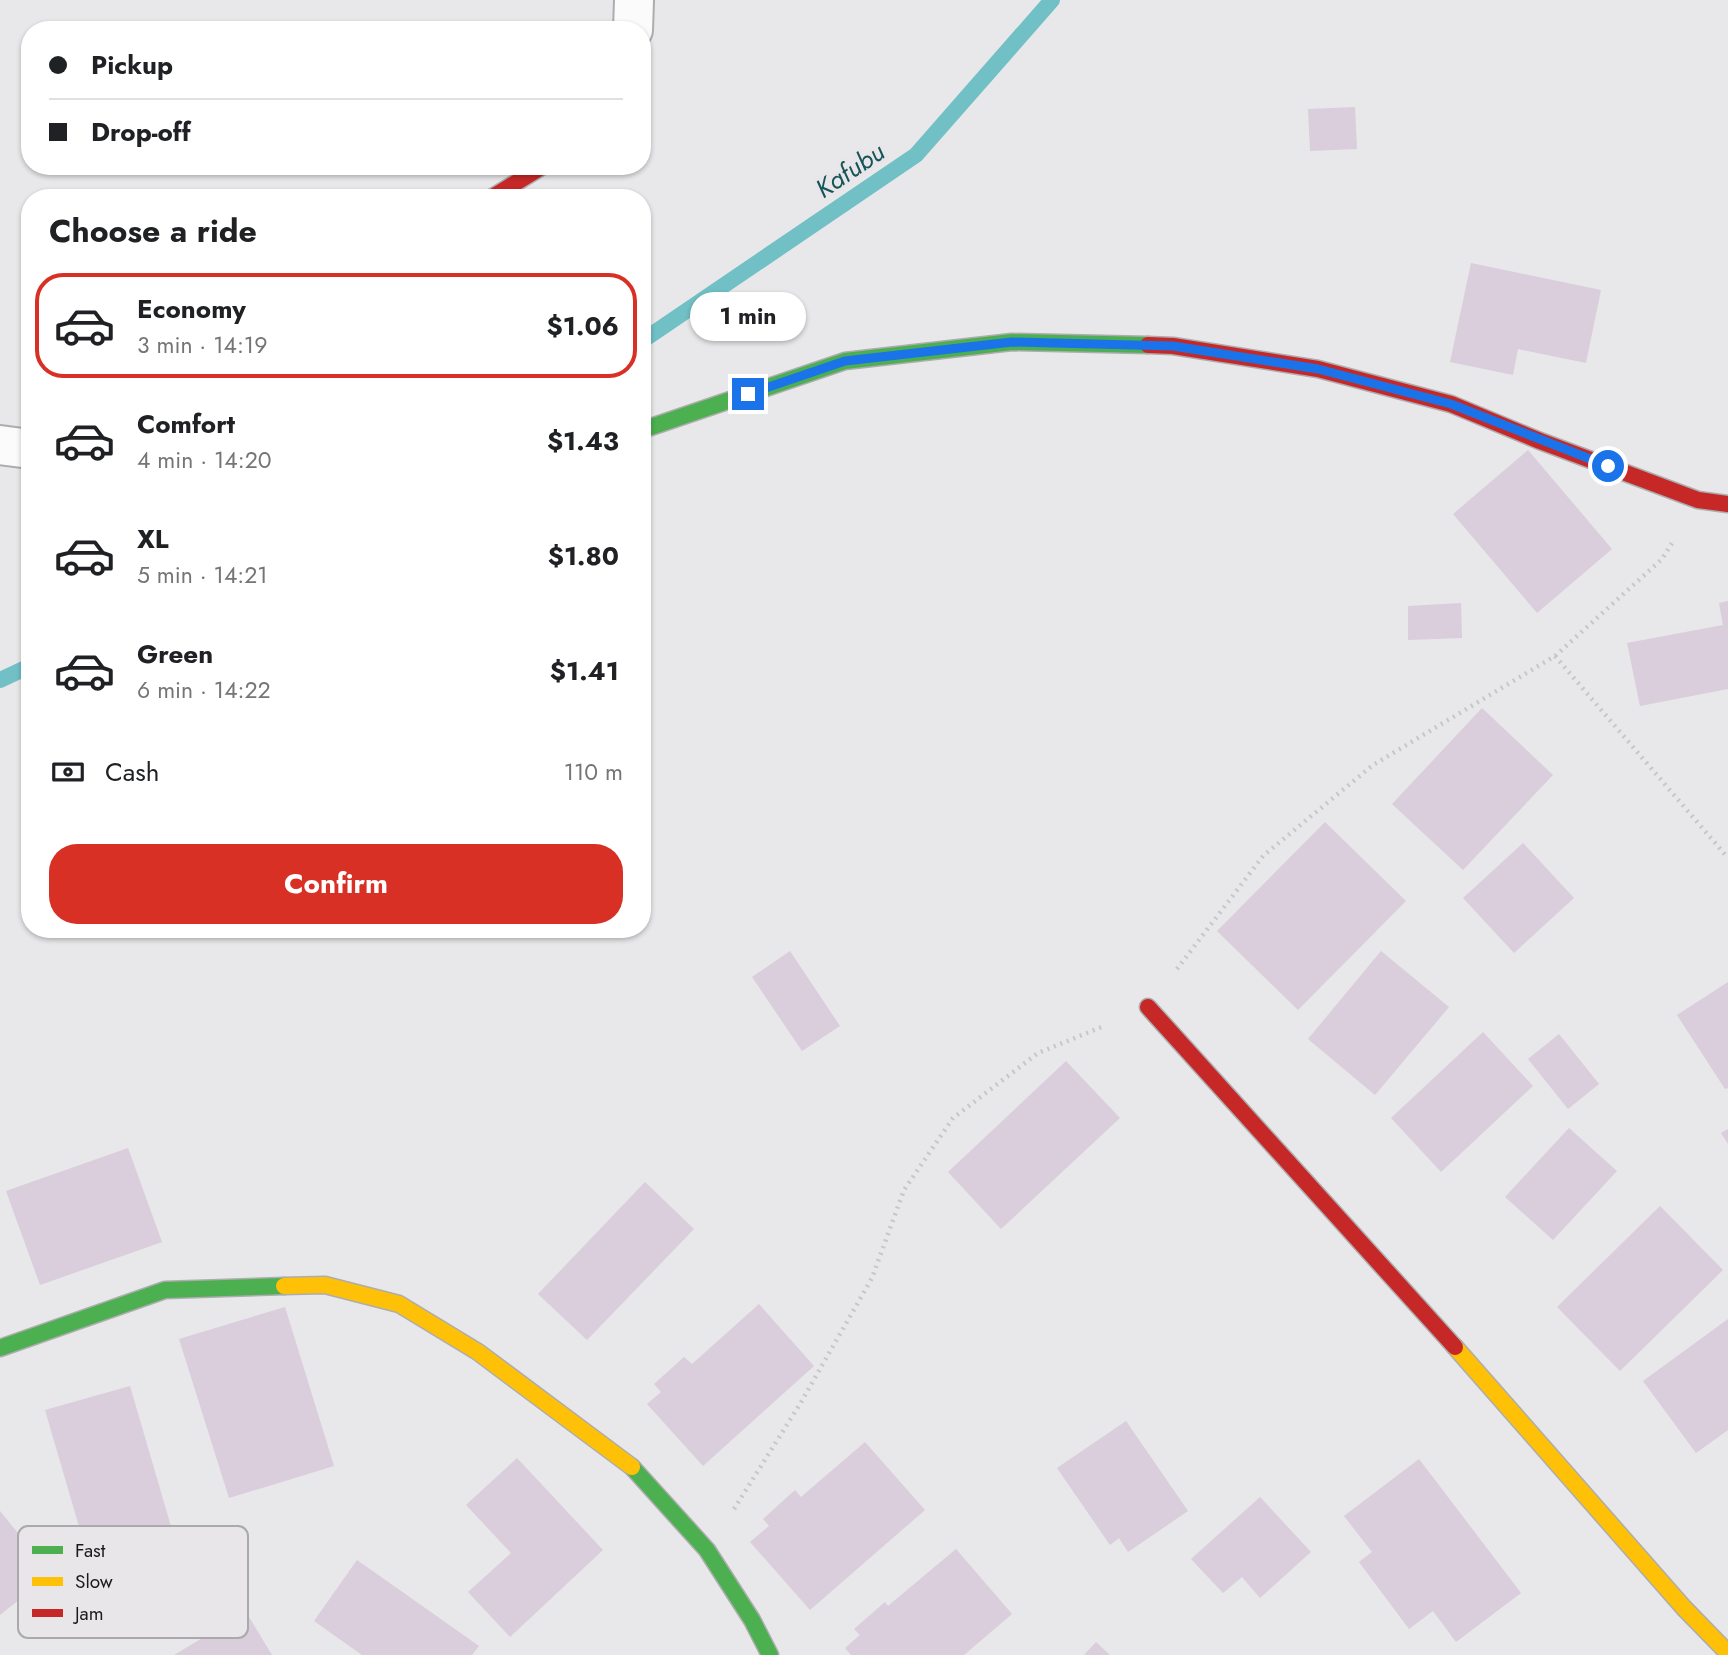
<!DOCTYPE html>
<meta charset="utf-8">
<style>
body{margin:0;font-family:Jost,sans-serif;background:#f2f2f2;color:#202124;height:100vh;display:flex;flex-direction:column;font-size:26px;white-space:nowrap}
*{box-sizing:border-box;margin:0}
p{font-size:23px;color:#757577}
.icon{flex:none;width:38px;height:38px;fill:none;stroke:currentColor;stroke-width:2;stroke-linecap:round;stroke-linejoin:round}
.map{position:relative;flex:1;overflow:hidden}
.drawer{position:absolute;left:21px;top:189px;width:630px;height:749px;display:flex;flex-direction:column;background:#fff;border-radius:28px;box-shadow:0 2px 5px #0004}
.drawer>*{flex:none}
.top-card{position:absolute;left:21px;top:21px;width:630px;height:154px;border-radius:28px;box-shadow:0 2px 5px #0004;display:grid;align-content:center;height:154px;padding:0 28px;background:#fff}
.end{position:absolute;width:32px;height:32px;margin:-16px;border:9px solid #1a73e8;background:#fff;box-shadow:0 0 0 4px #fff}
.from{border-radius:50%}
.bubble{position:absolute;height:49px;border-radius:24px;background:#fff;box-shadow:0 2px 5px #0004;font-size:23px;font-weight:700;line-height:49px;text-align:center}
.top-card b{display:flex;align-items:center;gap:24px;height:66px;font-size:26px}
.top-card b+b{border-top:2px solid #e0e0e0}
.top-card i{width:18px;height:18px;background:#202124}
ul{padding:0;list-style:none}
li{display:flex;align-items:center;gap:21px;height:105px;margin:0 14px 10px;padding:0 14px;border:4px solid transparent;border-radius:28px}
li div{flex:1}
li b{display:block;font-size:26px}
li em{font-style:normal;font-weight:700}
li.current{border-color:#d93025}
li>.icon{width:63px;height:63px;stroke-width:1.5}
h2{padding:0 28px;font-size:32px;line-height:84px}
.pay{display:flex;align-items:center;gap:18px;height:77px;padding:0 28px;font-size:26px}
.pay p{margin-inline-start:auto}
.primary-button{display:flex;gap:14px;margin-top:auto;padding:14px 28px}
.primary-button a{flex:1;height:80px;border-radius:28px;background:#d93025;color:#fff;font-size:28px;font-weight:700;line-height:80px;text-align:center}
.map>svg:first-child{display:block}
</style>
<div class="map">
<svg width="1728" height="1655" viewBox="0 0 1728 1655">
<rect width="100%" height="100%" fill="#e8e7e9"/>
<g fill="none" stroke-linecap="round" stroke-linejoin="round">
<!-- stream -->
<g stroke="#70c0c5" stroke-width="16">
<path d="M642,341l274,-186 136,-155"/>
<path d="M0,680l30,-14"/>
</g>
</g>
<!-- building -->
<g fill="#dacddc">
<path d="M1355,107l2,42 -47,2 -2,-42z"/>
<path d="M1471,263l130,27 -15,73 -68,-14 -5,26 -63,-13z"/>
<path d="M1528,450l84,99 -75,64 -84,-99z"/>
<path d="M1728,601v88l-88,17 -13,-63 96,-18 -4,-22z"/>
<path d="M1461,603l1,35 -54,2v-34z"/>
<path d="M1482,708l71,67 -90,95 -71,-66z"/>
<path d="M1325,822l81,79 -108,109 -81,-79z"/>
<path d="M1523,843l51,55 -60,55 -51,-55z"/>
<path d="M790,951l50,75 -38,25 -50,-74z"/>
<path d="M1381,951l68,56 -74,88 -67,-56z"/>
<path d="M1728,982v106l-3,1 -48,-74z"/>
<path d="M1483,1032l50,54 -92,86 -50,-54z"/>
<path d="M1559,1034l40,50 -31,25 -40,-50z"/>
<path d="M1066,1061l54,57 -119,111 -53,-57z"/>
<path d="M1569,1128l48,43 -64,69 -48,-43z"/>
<path d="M1728,1129v15l-7,-11z"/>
<path d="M128,1148l34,94 -122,43 -34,-94z"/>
<path d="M645,1182l49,47 -107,111 -49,-46z"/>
<path d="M1660,1206l63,64 -103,101 -63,-64z"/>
<path d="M759,1304l55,62 -111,100 -56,-62 14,-12 -7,-8 30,-27 8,7z"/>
<path d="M285,1307l49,159 -105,32 -50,-159z"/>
<path d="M1728,1319v111l-32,23 -53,-72z"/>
<path d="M130,1386l47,161 -85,24 -47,-161z"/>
<path d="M1126,1421l62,90 -60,41 -9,-14 -9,7 -53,-77z"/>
<path d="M865,1442l60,68 -115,100 -60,-68 19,-16 -6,-7 32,-29 6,7z"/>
<path d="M517,1458l86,92 -93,87 -42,-45 43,-39 -45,-48z"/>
<path d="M1419,1459l102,134 -65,49 -23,-31 -24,18 -50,-67 13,-10 -28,-36z"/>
<path d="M1260,1497l51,55 -51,46 -18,-21 -19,16 -32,-34z"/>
<path d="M0,1511l51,63 -51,41z"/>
<path d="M956,1549l56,65 -48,41h-113l-6,-7 15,-13 -6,-6 31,-27 3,4z"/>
<path d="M357,1560l122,86 -7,9h-110l-48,-34z"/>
<path d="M246,1612l26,43h-98z"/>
<path d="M1096,1642l14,13h-26z"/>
</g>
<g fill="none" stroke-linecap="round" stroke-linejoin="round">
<!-- street casing -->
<g stroke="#adacae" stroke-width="42">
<g id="street">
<path d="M633,30l1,-30"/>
<path d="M0,445l30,4"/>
</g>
</g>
<!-- fast casing -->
<g stroke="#adacae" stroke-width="19">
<g id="fast">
<path d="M642,430l203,-69 167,-19 136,3"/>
<path d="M0,1348l165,-58 119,-4"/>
<path d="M632,1467l75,83 45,70 18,35"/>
</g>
</g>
<!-- slow casing -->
<g stroke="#adacae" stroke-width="19">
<g id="slow">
<path d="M284,1286l41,-1 74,19 79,48 154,115"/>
<path d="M1455,1347l229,261 44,45"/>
</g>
</g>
<!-- jam casing -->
<g stroke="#adacae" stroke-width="19">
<g id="jam">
<path d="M491,198l52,-32"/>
<path d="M1148,345l25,1 145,23 133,35 89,37 158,59 30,4"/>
<path d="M1148,1007l307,340"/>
</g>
</g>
<!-- path -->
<g stroke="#c7c6c8" stroke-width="4.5" stroke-dasharray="2 5" stroke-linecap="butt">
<path d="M1555,656l173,202"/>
<path d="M1177,969l86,-113 110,-91 182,-109 107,-97 12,-19"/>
<path d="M734,1509l66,-105 72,-126 32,-88 49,-72 85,-65 66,-27"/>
</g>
<!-- street -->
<use href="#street" stroke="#fcfbfc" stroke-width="38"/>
<!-- fast -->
<use href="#fast" stroke="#4caf50" stroke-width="16"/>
<!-- slow -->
<use href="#slow" stroke="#ffc107" stroke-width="16"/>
<!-- jam -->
<use href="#jam" stroke="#c62828" stroke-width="16"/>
</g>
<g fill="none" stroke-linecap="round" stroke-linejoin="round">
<!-- route -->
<path stroke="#1a73e8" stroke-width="9" d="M748,394l97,-33 167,-19 161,4 145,23 133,35 157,62"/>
</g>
<g text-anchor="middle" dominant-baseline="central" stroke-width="7" stroke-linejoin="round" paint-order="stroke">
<!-- water labels -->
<g font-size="26" font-style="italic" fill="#145558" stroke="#e9e6ea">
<text transform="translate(850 170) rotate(-34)">Kafubu</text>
</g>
</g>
<!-- legend -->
<rect x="18" y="1526" width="230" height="112" rx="10" fill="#e9e6ea" stroke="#aba9ac" stroke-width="2"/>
<rect x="32" y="1546" width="31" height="8" fill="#4caf50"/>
<rect x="32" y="1577" width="31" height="9" fill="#ffc107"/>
<rect x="32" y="1609" width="31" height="8" fill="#c62828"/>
<g font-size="19" fill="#1b1a1b">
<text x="75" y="1557">Fast</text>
<text x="75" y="1588">Slow</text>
<text x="75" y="1620">Jam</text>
</g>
</svg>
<i class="end from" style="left:1608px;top:466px"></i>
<i class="end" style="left:748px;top:394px"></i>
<div class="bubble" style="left:690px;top:292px;width:116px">1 min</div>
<div class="top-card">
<b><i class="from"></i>Pickup</b>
<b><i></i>Drop-off</b>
</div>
<section class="drawer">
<h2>Choose a ride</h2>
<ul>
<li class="current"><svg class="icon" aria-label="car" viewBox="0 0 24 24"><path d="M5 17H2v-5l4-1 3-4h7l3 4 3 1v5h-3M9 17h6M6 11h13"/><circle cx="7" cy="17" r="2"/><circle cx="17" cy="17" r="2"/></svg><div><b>Economy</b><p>3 min · 14:19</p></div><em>$1.06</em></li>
<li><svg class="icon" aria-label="car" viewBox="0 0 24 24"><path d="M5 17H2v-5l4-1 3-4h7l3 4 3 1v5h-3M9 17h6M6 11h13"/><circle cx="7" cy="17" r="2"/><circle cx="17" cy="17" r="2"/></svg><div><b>Comfort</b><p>4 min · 14:20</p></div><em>$1.43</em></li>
<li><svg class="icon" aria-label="car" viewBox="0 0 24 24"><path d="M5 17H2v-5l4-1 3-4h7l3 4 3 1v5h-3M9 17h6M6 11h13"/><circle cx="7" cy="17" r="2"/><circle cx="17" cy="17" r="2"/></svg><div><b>XL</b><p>5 min · 14:21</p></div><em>$1.80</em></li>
<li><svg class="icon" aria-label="car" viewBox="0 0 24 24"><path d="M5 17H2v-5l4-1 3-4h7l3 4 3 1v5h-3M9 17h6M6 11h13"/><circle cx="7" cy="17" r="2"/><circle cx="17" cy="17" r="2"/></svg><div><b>Green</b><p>6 min · 14:22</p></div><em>$1.41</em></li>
</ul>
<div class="pay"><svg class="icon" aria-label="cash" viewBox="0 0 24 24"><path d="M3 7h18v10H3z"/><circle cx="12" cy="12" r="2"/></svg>Cash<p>110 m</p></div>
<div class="primary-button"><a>Confirm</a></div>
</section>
</div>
